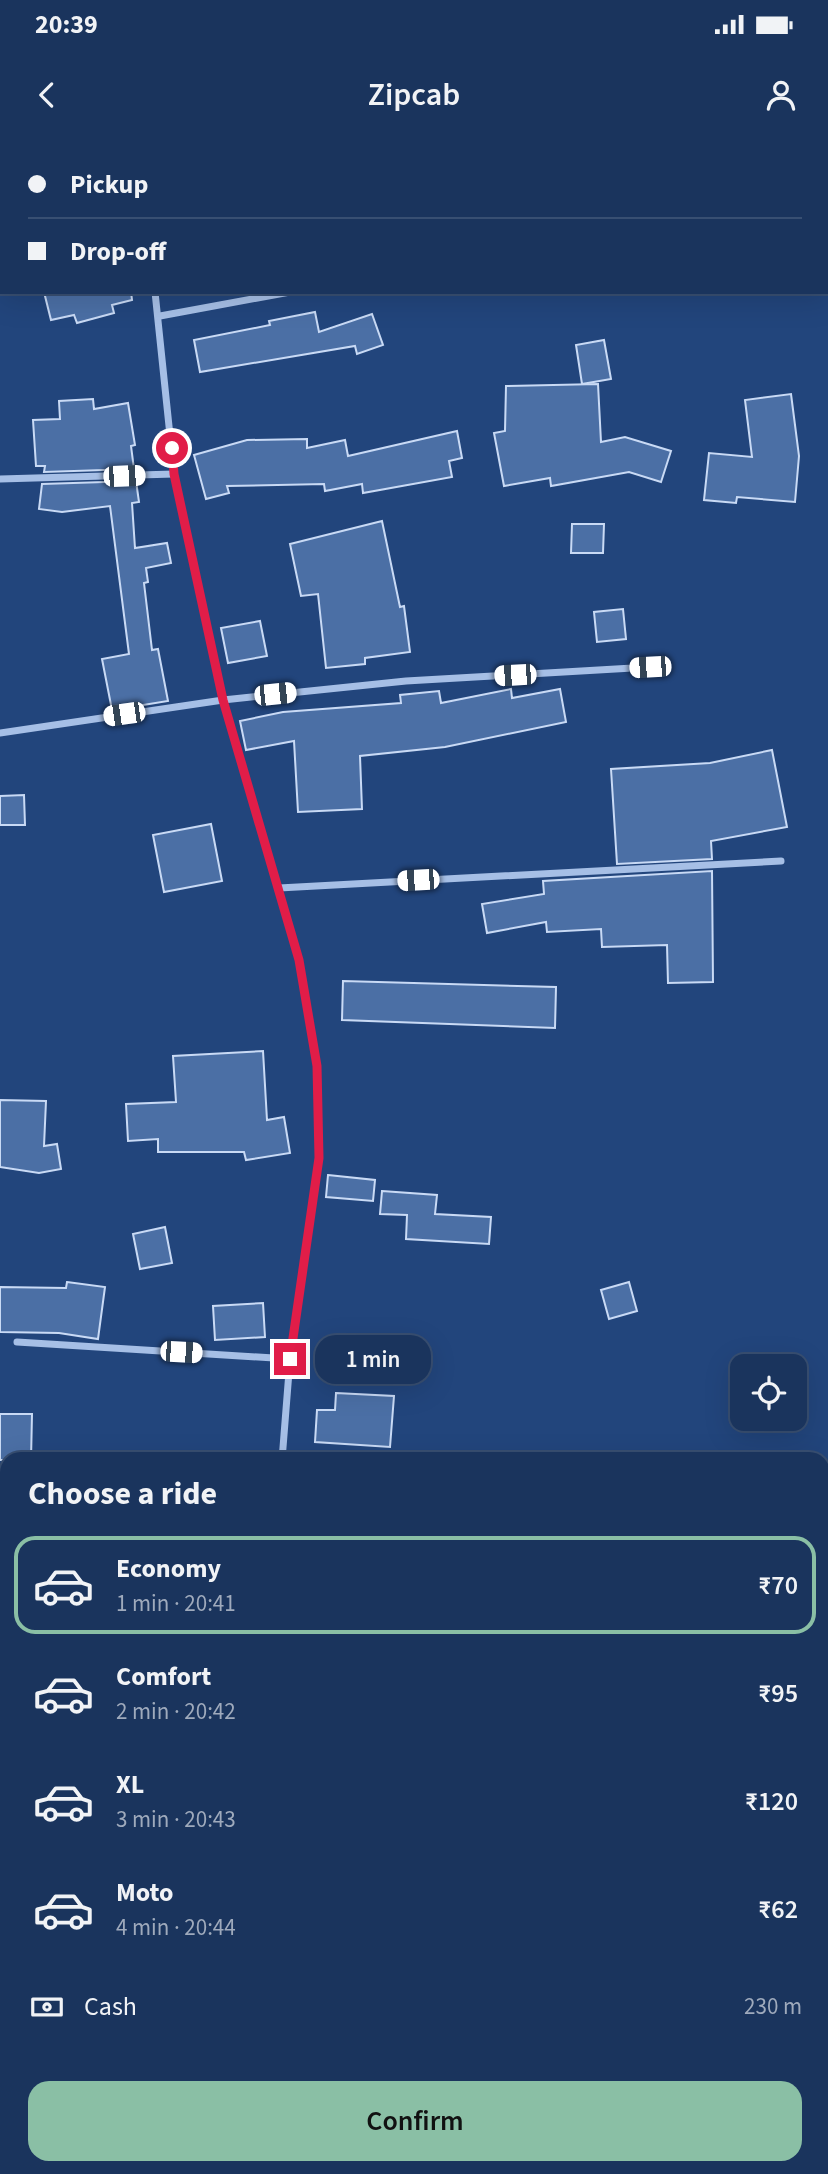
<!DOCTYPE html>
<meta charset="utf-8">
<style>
body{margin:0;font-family:"Source Sans 3",sans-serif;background:#273f66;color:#f1f3f6;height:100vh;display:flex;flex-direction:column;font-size:26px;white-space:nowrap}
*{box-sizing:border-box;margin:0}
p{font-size:23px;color:#9faabc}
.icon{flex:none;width:38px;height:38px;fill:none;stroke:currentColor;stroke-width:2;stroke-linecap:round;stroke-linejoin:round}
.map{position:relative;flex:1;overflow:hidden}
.panel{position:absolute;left:0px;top:1312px;width:830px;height:723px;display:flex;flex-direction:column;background:#1a345d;border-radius:21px 21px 0 0;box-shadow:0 7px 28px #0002,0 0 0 2px #384f72}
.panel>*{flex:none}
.banner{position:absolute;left:0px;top:0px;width:830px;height:154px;box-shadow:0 7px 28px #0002,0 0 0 2px #384f72;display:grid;align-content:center;height:154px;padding:0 28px;background:#1a345d}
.controls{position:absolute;left:730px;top:1214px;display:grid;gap:14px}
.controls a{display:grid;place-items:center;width:77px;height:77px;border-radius:14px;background:#1a345d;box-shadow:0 7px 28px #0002,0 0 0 2px #384f72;font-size:35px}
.end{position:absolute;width:32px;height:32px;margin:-16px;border:9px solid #e11d48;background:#fff;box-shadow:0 0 0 4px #fff}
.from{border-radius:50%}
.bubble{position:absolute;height:49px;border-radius:21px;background:#1a345d;box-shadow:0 7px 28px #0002,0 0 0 2px #384f72;font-size:23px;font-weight:600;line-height:49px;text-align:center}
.car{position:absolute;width:21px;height:42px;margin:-21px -10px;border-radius:9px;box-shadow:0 0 5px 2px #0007;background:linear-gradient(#fff 24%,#345 0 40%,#fff 0 76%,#345 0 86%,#fff 0)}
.banner b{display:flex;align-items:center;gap:24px;height:66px;font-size:26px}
.banner b+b{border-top:2px solid #384f72}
.banner i{width:18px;height:18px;background:#f1f3f6}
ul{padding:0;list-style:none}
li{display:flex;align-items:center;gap:21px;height:98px;margin:0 14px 10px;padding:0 14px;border:4px solid transparent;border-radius:21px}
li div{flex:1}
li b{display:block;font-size:26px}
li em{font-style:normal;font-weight:600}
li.current{border-color:#8abfa5}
li>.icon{width:63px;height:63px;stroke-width:1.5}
h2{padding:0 28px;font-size:32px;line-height:84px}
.pay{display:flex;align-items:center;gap:18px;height:77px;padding:0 28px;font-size:26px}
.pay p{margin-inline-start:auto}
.button{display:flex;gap:14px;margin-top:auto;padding:14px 28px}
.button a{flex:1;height:80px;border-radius:21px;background:#8abfa5;color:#111;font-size:28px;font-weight:600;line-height:80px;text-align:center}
.status{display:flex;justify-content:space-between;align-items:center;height:49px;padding:0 35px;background:#1a345d;direction:ltr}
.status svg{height:19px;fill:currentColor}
header{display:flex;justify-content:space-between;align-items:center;height:91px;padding:0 28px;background:#1a345d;font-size:32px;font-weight:600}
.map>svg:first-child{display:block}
</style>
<div class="status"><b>20:39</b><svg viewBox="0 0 49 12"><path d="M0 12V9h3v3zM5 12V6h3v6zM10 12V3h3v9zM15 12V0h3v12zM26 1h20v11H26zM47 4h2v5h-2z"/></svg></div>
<header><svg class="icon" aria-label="back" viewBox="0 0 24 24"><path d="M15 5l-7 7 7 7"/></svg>Zipcab<svg class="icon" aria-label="person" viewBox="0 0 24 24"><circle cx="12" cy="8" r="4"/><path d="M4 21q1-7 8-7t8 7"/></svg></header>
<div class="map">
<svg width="828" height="2034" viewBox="0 0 828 2034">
<rect width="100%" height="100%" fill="#22457c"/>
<!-- building -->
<g fill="#4b6fa5" stroke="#c9daf5" stroke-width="2">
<path d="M44,152h87l1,8 -20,5 2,8 -37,10 -3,-8 -23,5z"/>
<path d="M315,172l4,20 53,-18 11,31 -26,9 -2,-8 -155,26 -6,-32 76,-15 -1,-4z"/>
<path d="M604,200l7,39 -29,5 -6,-39z"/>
<path d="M598,244l3,58 24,-5 46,14 -10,31 -32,-10 -78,14 -1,-8 -46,8 -10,-53 11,-2 1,-45z"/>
<path d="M791,254l8,62 -4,46 -58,-5 -1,6 -32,-3 5,-47 43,4 -7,-57z"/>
<path d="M93,259l1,10 34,-6 7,42 -4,1 3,23 -90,3 1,-6h-9l-3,-46 27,-1 -1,-18z"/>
<path d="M457,291l5,27 -13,3 3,16 -89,16 -1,-9 -37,7 -1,-7 -97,2 2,7 -23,6 -12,-44 53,-15 60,-1v9l38,-8 3,16z"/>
<path d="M136,341l3,21 -7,1 3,45 32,-5 4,20 -25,5 2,14 -4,1 8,67 6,-1 10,52 -56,9 -10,-51 27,-5 -19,-148 -48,6 -23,-3 3,-25z"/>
<path d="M382,381l18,86 4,-1 6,46 -45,6v6l-39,4 -8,-74 -17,2 -11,-52z"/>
<path d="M572,384h32l-1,29h-32z"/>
<path d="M623,469l3,30 -29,3 -3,-30z"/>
<path d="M260,481l7,35 -39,7 -7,-35z"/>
<path d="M511,549l1,9 48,-9 6,33 -121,25 -85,9 2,53 -64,3 -4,-71 -48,9 -6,-29 43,-9 118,-9 -1,-8 39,-4 2,12z"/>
<path d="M772,610l15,77 -76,14 1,18 -95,5 -6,-95 99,-6z"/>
<path d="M24,655l1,30h-25v-29z"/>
<path d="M211,684l11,57 -58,11 -11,-57z"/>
<path d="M712,731l1,111 -45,1 -1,-38 -65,2 -1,-18 -54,3 -1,-10 -59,11 -5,-29 62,-10 -1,-13z"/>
<path d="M343,841l213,6 -1,41 -213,-8z"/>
<path d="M263,911l4,69 17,-3 6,36 -44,7 -2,-8h-86v-13l-30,2 -2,-37 50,-2 -3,-46z"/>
<path d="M0,960l46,1 -2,45 13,-2 4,25 -22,4 -39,-6z"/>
<path d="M328,1035l47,5 -2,21 -47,-4z"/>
<path d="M382,1051l55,4 -2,19 56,3 -2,27 -83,-5 1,-24 -27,-1z"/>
<path d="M165,1087l7,36 -32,6 -7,-35z"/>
<path d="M67,1142l38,5 -7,52 -39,-6 -59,-1v-45l66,1z"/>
<path d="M629,1142l8,29 -28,8 -8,-29z"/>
<path d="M263,1163l2,34 -50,3 -2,-34z"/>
<path d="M336,1253l58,3 -4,51 -75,-5 2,-32h18z"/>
<path d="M0,1274h32l-1,46h-31z"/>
</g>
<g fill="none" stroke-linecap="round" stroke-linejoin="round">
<!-- minor -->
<g stroke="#a6bfe6" stroke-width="7">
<path d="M124,0l1,2"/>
<path d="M155,152l19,182 49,226 76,260 18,106 2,92 -29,201 -8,101"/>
<path d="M160,176l130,-24"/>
<path d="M0,339l174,-5"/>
<path d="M0,593l223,-33 183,-19 244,-14"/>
<path d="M279,748l502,-27"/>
<path d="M17,1202l273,17"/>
<path d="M0,1410l7,2"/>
<path d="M822,1581l6,2"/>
<path d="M630,2028l2,6"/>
</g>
</g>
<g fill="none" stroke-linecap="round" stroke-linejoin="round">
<!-- route -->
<path stroke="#e11d48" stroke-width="9" d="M172,308l2,26 49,226 76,260 18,106 2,92 -29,201"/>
</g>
</svg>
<div class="controls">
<a><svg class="icon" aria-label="locate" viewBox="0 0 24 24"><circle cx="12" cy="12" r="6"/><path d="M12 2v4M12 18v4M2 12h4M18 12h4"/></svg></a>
</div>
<i class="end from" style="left:172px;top:308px"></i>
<i class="end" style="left:290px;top:1219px"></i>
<div class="bubble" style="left:315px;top:1195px;width:116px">1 min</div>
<i class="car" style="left:124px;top:336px;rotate:88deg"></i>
<i class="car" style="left:650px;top:527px;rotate:267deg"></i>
<i class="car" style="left:515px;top:535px;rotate:267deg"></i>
<i class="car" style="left:275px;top:554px;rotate:84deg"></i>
<i class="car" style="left:124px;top:574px;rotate:262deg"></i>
<i class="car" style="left:418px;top:740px;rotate:267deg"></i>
<i class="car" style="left:181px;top:1212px;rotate:93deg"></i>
<div class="banner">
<b><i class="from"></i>Pickup</b>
<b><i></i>Drop-off</b>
</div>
<section class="panel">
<h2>Choose a ride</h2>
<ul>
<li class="current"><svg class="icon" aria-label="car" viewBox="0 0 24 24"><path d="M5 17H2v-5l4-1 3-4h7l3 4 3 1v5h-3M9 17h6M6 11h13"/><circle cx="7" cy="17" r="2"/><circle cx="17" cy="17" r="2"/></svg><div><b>Economy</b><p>1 min · 20:41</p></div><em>₹70</em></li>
<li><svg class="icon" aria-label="car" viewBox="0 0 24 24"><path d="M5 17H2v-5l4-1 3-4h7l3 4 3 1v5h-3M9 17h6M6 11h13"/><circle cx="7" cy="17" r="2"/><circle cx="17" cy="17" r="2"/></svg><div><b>Comfort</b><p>2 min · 20:42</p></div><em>₹95</em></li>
<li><svg class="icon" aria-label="car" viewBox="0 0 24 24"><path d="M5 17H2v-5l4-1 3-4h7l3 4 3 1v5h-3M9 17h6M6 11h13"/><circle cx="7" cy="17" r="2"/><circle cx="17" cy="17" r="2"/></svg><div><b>XL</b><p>3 min · 20:43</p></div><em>₹120</em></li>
<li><svg class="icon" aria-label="car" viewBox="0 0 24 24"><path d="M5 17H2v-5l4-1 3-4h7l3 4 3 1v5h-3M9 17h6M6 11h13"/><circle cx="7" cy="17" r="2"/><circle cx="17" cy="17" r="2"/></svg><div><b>Moto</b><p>4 min · 20:44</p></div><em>₹62</em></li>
</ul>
<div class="pay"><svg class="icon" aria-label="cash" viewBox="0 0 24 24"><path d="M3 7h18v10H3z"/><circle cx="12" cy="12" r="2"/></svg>Cash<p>230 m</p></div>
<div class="button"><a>Confirm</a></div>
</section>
</div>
